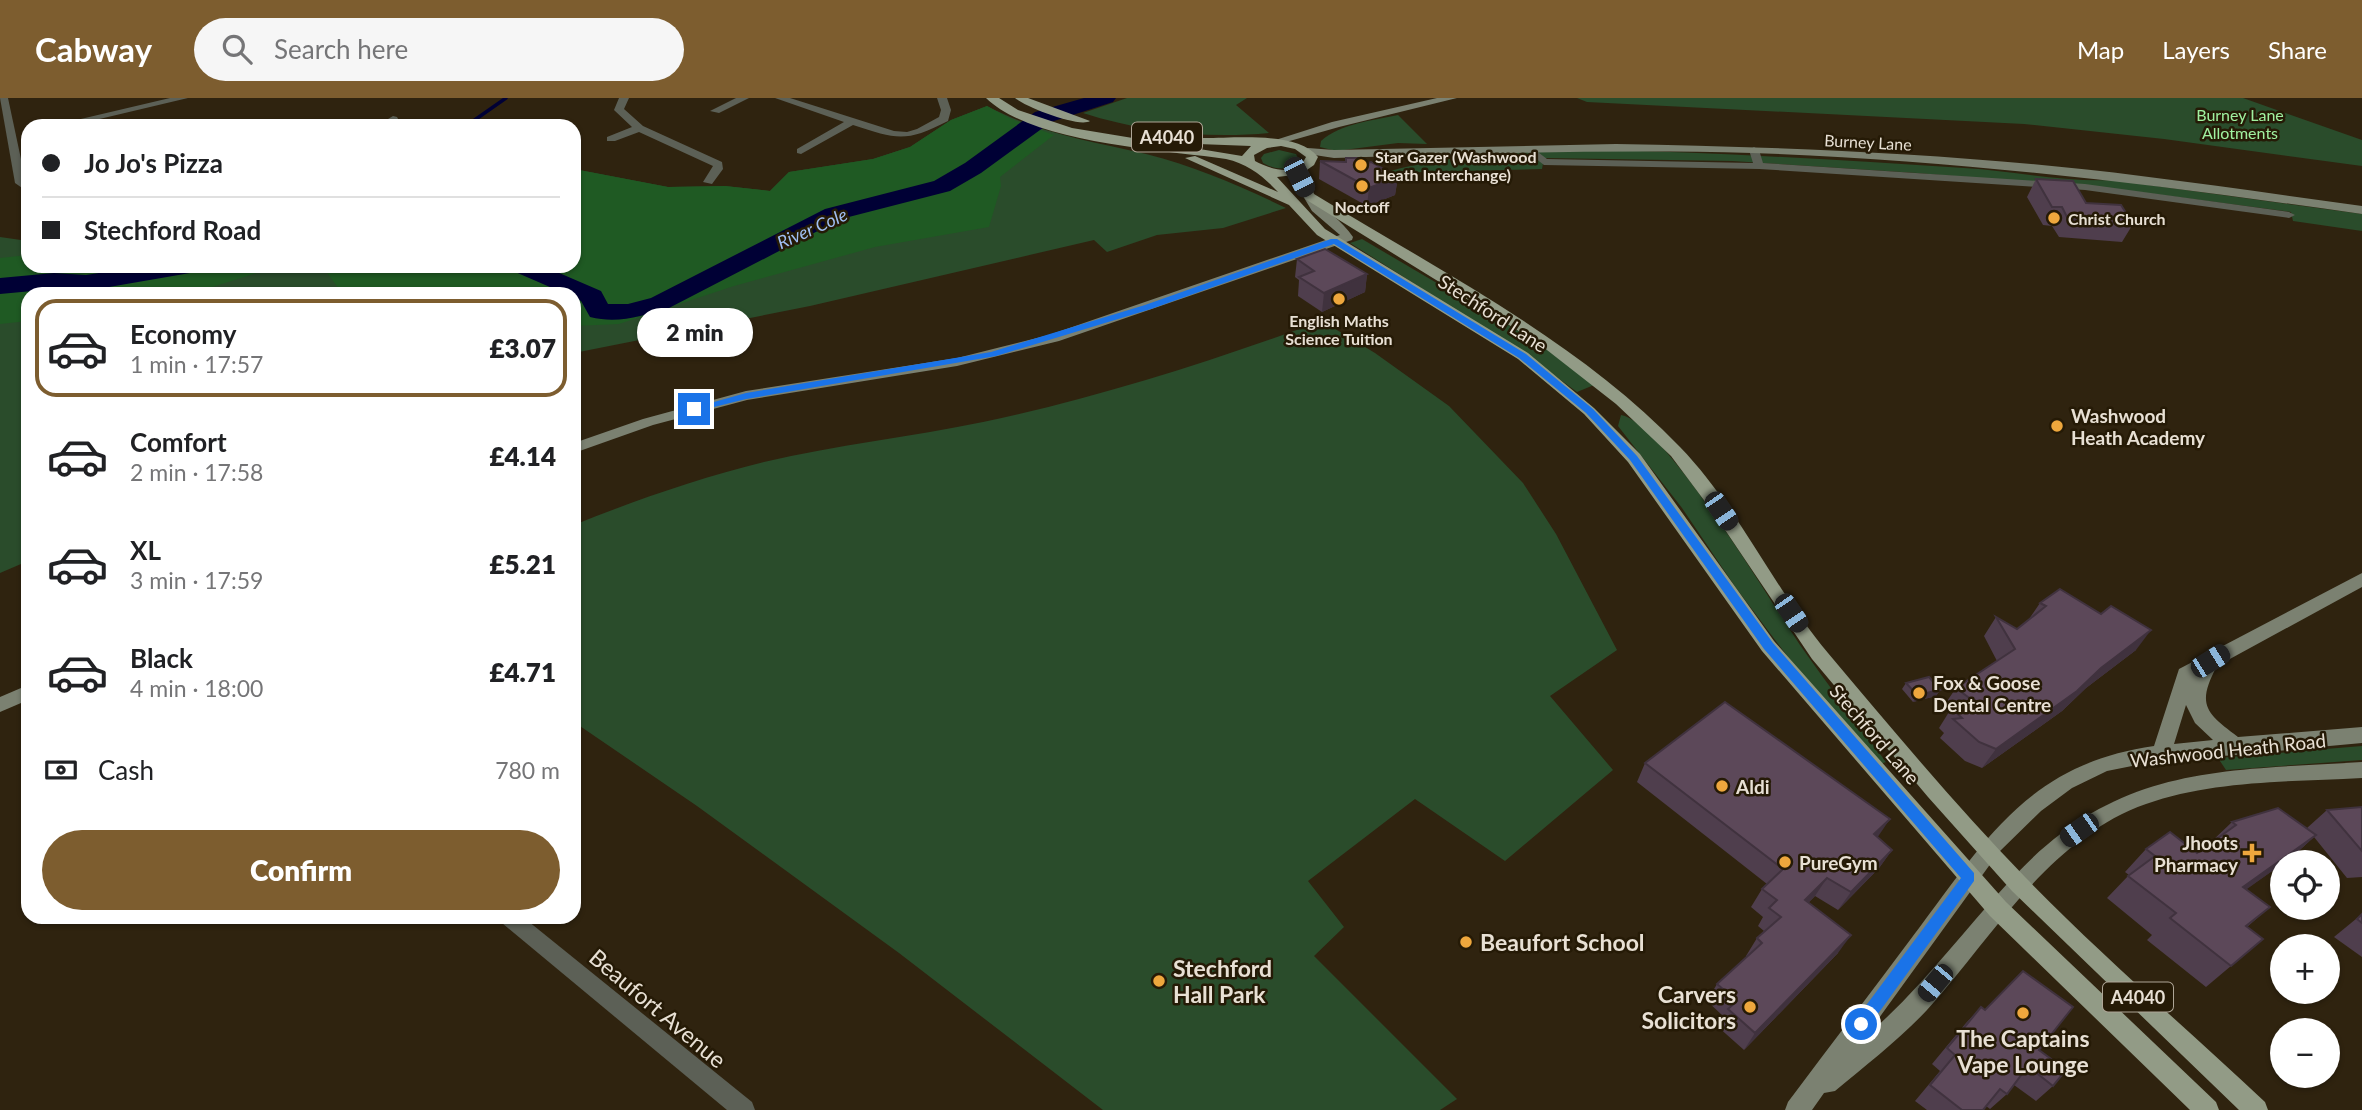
<!DOCTYPE html>
<meta charset="utf-8">
<style>
body{margin:0;font-family:Lato,sans-serif;background:#f6f6f6;color:#202124;height:100vh;display:flex;flex-direction:column;font-size:26px;white-space:nowrap}
*{box-sizing:border-box;margin:0}
p{font-size:23px;color:#757577}
.icon{flex:none;width:38px;height:38px;fill:none;stroke:currentColor;stroke-width:2;stroke-linecap:round;stroke-linejoin:round}
.map{position:relative;flex:1;overflow:hidden}
.side{position:absolute;left:21px;top:189px;width:560px;height:637px;display:flex;flex-direction:column;background:#fff;border-radius:21px;box-shadow:0 2px 5px #0004}
.side>*{flex:none}
.hud{position:absolute;left:21px;top:21px;width:560px;height:154px;border-radius:21px;box-shadow:0 2px 5px #0004;display:grid;align-content:center;height:154px;padding:0 21px;background:#fff}
.tools{position:absolute;left:2270px;top:752px;display:grid;gap:14px}
.tools a{display:grid;place-items:center;width:70px;height:70px;border-radius:50%;background:#fff;box-shadow:0 2px 5px #0004;font-size:35px}
.end{position:absolute;width:32px;height:32px;margin:-16px;border:9px solid #1a73e8;background:#fff;box-shadow:0 0 0 4px #fff}
.from{border-radius:50%}
.bubble{position:absolute;height:49px;border-radius:24px;background:#fff;box-shadow:0 2px 5px #0004;font-size:23px;font-weight:800;line-height:49px;text-align:center}
.car{position:absolute;width:21px;height:42px;margin:-21px -10px;border-radius:9px;box-shadow:0 0 5px 2px #0007;background:linear-gradient(#222 24%,#8ab4d8 0 40%,#222 0 76%,#8ab4d8 0 86%,#222 0)}
.hud b{display:flex;align-items:center;gap:24px;height:66px;font-size:26px}
.hud b+b{border-top:2px solid #e0e0e0}
.hud i{width:18px;height:18px;background:#202124}
ul{padding:12px 0 0;list-style:none}
li{display:flex;align-items:center;gap:21px;height:98px;margin:0 14px 10px;padding:0 7px;border:4px solid transparent;border-radius:21px}
li div{flex:1}
li b{display:block;font-size:26px}
li em{font-style:normal;font-weight:800}
li.on{border-color:#7d5d2f}
li>.icon{width:63px;height:63px;stroke-width:1.5}
.pay{display:flex;align-items:center;gap:18px;height:77px;padding:0 21px;font-size:26px}
.pay p{margin-inline-start:auto}
.action{display:flex;gap:14px;margin-top:auto;padding:14px 21px}
.action a{flex:1;height:80px;border-radius:42px;background:#7d5d2f;color:#fff;font-size:28px;font-weight:800;line-height:80px;text-align:center}
header{display:flex;align-items:center;gap:42px;box-sizing:border-box;height:98px;padding:0 35px;background:#7d5d2f;color:#fff}
header strong{font-size:33px}
nav{display:flex;gap:38px;margin-inline-start:auto;font-size:24px}
.search{width:490px;height:63px;background:#f6f6f6;display:flex;align-items:center;gap:18px;box-sizing:border-box;padding:0 24px;border-radius:38px;color:#757577;font-size:26px}
.map>svg:first-child{display:block}
</style>
<header>
<strong>Cabway</strong>
<div class="search"><svg class="icon" aria-label="search" viewBox="0 0 24 24"><circle cx="10" cy="10" r="6"/><path d="M15 15l6 6"/></svg>Search here</div>
<nav><a>Map</a><a>Layers</a><a>Share</a></nav>
</header>
<div class="map">
<svg width="2362" height="1012" viewBox="0 0 2362 1012">
<rect width="100%" height="100%" fill="#2f230f"/>
<!-- green -->
<g fill="#2a4c2b">
<path d="M1127,0h120l-11,7 33,28c-62,6 -127,-1 -186,-20z"/>
<path d="M1577,0h666l119,42v26l-198,-27 -140,-15 -437,-22z"/>
<path d="M987,8c51,27 104,35 159,48 51,13 92,31 140,54l-63,20 -66,7 -50,17 -13,-12 -284,66 -236,47v-59h-546v267l-28,12v-336l28,4v25h546v-97l94,18 57,-1 45,5 19,-19 84,-13 37,-12 41,-27z"/>
<path d="M1398,17l29,29 -29,-1 -62,8 -16,-4 1,-6c20,-18 51,-20 77,-26z"/>
<path d="M1279,52l17,4 4,8c-11,9 -25,8 -37,1l-2,-5 3,-4z"/>
<path d="M1591,52c125,2 248,10 373,18 50,3 98,14 148,12l250,34v17l-69,-10 -2,-9 -175,-23 -199,-16 -185,-12 -188,-3 -2,11 -159,4c67,-20 138,-21 208,-23z"/>
<path d="M1362,141l175,103 57,43 -17,7 -53,-39 -174,-110z"/>
<path d="M1322,223l53,32 74,53 74,77 33,51 61,116 -67,46 63,74 -108,91 -90,-62 -107,82 36,46 -30,29 143,143 -17,11h-337l-204,-157 -202,-147 -123,-84v-197c62,-25 125,-47 190,-63 72,-17 147,-25 219,-40 115,-24 229,-61 339,-101z"/>
<path d="M1621,317c42,6 151,189 179,230 28,40 57,78 86,117l-8,3 -90,-108 -52,-69 -54,-80 -64,-82z"/>
<path d="M2362,648v14l-136,10 -8,-12z"/>
</g>
<!-- forest -->
<g fill="#1f5a23">
<path d="M987,8l24,13 43,16 -54,42 1,9 -12,41 -114,20 -141,39 -115,38 -45,2v-32h-209l-26,-5 -17,-23h252v-97l94,18 57,-1 45,5 19,-19 84,-13 37,-12 41,-27z"/>
<path d="M28,157v11h251l-89,28h-162v27l-28,3v-66z"/>
</g>
<g fill="none" stroke-linecap="round" stroke-linejoin="round">
<!-- stream -->
<path stroke="#000035" stroke-width="3.5" d="M466,28l40,-28"/>
<!-- river -->
<g fill="#000035" fill-rule="evenodd">
<path d="M1084,0h32l-3,4 -62,20 -70,51 -31,18 -109,28 -172,89c-27,8 -51,16 -79,9l-9,-16 -7,-3v-4h-8l-53,-23 -3,-5h33l58,25 7,13h20l23,-6 174,-89 109,-28 31,-18 70,-51z"/>
<path d="M144,168h58l-3,5 -9,2 -104,18 -32,-2 -54,5v-16l54,-5 32,2z"/>
</g>
<!-- street -->
<g fill="#5c6056" fill-rule="evenodd">
<path d="M0,0h8l20,94 -13,-9z"/>
<path d="M170,0h18l-118,28h-19z"/>
<path d="M619,0h10l-5,11 19,17 79,36 1,7 -11,15 -9,-2 10,-16 -74,-34 -24,9h-8v-4l25,-10 -18,-17z"/>
<path d="M736,0h13l-30,15 -9,-2z"/>
<path d="M775,0h15l104,33 13,1 10,-3 22,-12 2,-7 -4,-12h10l4,12 -3,11c-43,22 -51,18 -95,4l-52,29 -4,-1v-4l47,-27z"/>
<path d="M393,18l4,1 5,9h-10l-4,-7z"/>
<path d="M1530,48l17,13 206,4 -4,-13 5,-3 5,3 4,13 322,21 204,28 6,3 -6,3 -204,-28 -326,-21 -215,-4 -18,-14 -1,-2z"/>
<path d="M499,819h24l229,185 3,8h-28l-225,-187z"/>
</g>
<!-- secondary -->
<g fill="#7b8171" fill-rule="evenodd">
<path d="M1437,0h20l-118,29 -67,19 -6,-3 66,-21z"/>
<path d="M1616,46c175,3 351,10 525,32 74,9 147,20 221,30v8c-203,-29 -405,-54 -610,-61 -140,-4 -279,1 -418,5l-26,-4 -6,-3 6,-3 26,2z"/>
<path d="M1309,94l4,1c11,18 29,27 40,44l-1,3 -293,101 -102,25 -210,34 -94,25 -79,28v-10l69,-24 103,-28 211,-33 92,-23 291,-100 -28,-24 -9,-15z"/>
<path d="M2362,475v14l-145,79c-21,39 -11,47 21,71l124,-10v16l-215,20 -40,8 -35,17 -31,23 -42,41 -133,184c53,-45 94,-101 141,-152 107,-119 208,-113 355,-122v16c-71,4 -148,2 -216,26 -97,34 -154,134 -219,206 -28,30 -61,55 -92,81l-11,2 -12,17h-27l3,-8c42,-56 84,-111 125,-166 71,-94 114,-172 241,-190l25,-77zM2186,607l9,18 18,17 -39,4z"/>
<path d="M28,587v15l-28,12v-15z"/>
</g>
<!-- primary -->
<g fill="#929b86" fill-rule="evenodd">
<path d="M986,0h13l19,12 54,18 170,28 9,-10 -53,-2 -6,-3 6,-3c33,1 99,-8 120,19l-4,8 -10,7 10,22c124,76 265,147 366,253 59,61 94,142 148,206 64,76 129,154 198,225 76,78 159,149 239,224l3,8h-29l-227,-219 -84,-94 -116,-138 -97,-144 -44,-59 -55,-52 -78,-61 -233,-144 -11,-24 -17,2 48,52 203,124 66,55 46,46 134,187 232,261 210,200 3,8h-29l-200,-194 -228,-265 -134,-189 -44,-48 -66,-55 -201,-124 -28,-30 -104,-47 10,-2 83,36c-15,-16 -30,-28 -52,-33 -64,-9 -194,-16 -240,-61zM1281,48l14,3 11,8c-10,21 -36,12 -51,4l-1,-6 13,-7z"/>
<path d="M1015,0h13l62,23c-11,7 -65,-14 -75,-23z"/>
</g>
</g>
<!-- wall -->
<g fill="#4f3e4d">
<path d="M1320,63l42,4 36,12 -3,18 -28,11 -48,-27z"/>
<path d="M2036,81l97,45 -11,18 -63,-5 -7,-11 -9,-1 -16,-28z"/>
<path d="M1297,161l70,15 -2,18 -43,20 -24,-16 1,-16 -4,-3z"/>
<path d="M2040,505l96,47 -50,38 -24,23 -80,57 -17,-7 -25,-23 4,-5 -5,-5 10,-16 -6,-5 13,-19 41,-27 -13,-25 12,-19 21,12 12,-10z"/>
<path d="M1906,585l34,7 -4,6 -23,6 -11,-13z"/>
<path d="M1645,665l233,74 14,13 -13,18 -41,42 -23,-14 -7,7 30,50 -94,97 -27,-24 6,-10 -16,-15 10,-17 30,-27 -1,-1 11,-18 7,-7 -6,-5 5,-9 -12,-10 11,-18 5,-5 -130,-102z"/>
<path d="M2362,709v70l-15,1 -33,-41 -23,21 -45,31 24,18 -23,20 16,12 -57,48 -59,-47 5,-5 -45,-37 22,-23 -4,-3 21,-23 51,4 13,-10 22,-21 75,6 20,-18z"/>
<path d="M2362,816v43l-28,-20z"/>
<path d="M1981,909l58,43 14,36 -17,15 -22,-16 -7,9 -17,15 -4,-3 -3,4h-56l-12,-9 25,-30 -8,-7 34,-41z"/>
</g>
<!-- shaded-wall -->
<g fill="#40323e">
<path d="M1398,79l-3,18 -28,11 2,-18z"/>
<path d="M1367,176l-2,18 -43,20 2,-19z"/>
<path d="M2151,532l-15,20 -50,38 -24,23 -80,57 14,-19z"/>
<path d="M1940,592l-4,6 -23,6 4,-7z"/>
<path d="M1890,721l-13,19 -3,-4z"/>
<path d="M2316,737l-25,23 -7,5h-2v1l-63,45 24,-22z"/>
<path d="M1892,752l-13,18 -41,42 13,-18z"/>
<path d="M1827,780l-12,18 -22,22 12,-18z"/>
<path d="M1851,837l-13,18 -94,97 11,-17z"/>
</g>
<!-- building -->
<g fill="#5c4859" stroke="#40323e" stroke-width="2">
<path d="M1346,60h13l3,7 9,-3 27,15 -29,11 -49,-27 26,1z"/>
<path d="M2036,81l37,2 13,22 35,2 12,19 -65,-5 -6,-12h-10z"/>
<path d="M1325,151l42,25 -43,19 -25,-16 15,-6 -17,-12z"/>
<path d="M2060,491l41,25 10,-8 40,24 -50,38 -24,23 -81,58 -17,-7 -26,-23 9,-1 -10,-9 20,-9 -16,-12 59,-39 -19,-32 21,12 29,-23 -6,-3z"/>
<path d="M1929,579l11,13 -23,5 -11,-12z"/>
<path d="M1725,604l165,117 -16,15 18,16 -41,42 -24,-14 -22,22 46,35 -96,98 -27,-24 9,-8 -20,-17 45,-41 -5,-5 24,-21 -12,-9 8,-8 -15,-11 21,-20 -138,-106z"/>
<path d="M2362,709v44l-35,-41z"/>
<path d="M2278,710l38,27 -73,52 27,20 -24,19 17,13 -32,27 -61,-48 6,-5 -48,-37 27,-20 -9,-7 24,-17 27,21 39,-28 -4,-3z"/>
<path d="M2362,816v9l-5,-4z"/>
<path d="M2023,873l50,36 -34,43 27,20 -13,16 -25,-20 -21,28 -7,-5 -17,21h-21l-32,-25 25,-30 -8,-7 16,-19 18,-22 4,3z"/>
</g>
<!-- route -->
<path fill="#1a73e8" d="M1331,141h6l189,115 67,55 44,47 136,187 201,230v8l-107,148h-11l-2,-5 2,-5 105,-141 -197,-229 -134,-189 -44,-47 -67,-55 -185,-114 -183,65 -155,47 -250,43 -52,13 -5,-3 57,-16 245,-41 154,-47z"/>
<!-- markers -->
<g fill="#eea73d" stroke="#251a06" stroke-width="2.5">
<circle cx="1361" cy="67" r="7"/>
<circle cx="1362" cy="88" r="7"/>
<circle cx="2054" cy="120" r="7"/>
<circle cx="1339" cy="201" r="7"/>
<circle cx="2057" cy="328" r="7"/>
<circle cx="1919" cy="595" r="7"/>
<circle cx="1722" cy="688" r="7"/>
<path d="M2248.5 744.5h7v7h7v7h-7v7h-7v-7h-7v-7h7z"/>
<circle cx="1785" cy="764" r="7"/>
<circle cx="1466" cy="844" r="7"/>
<circle cx="1159" cy="883" r="7"/>
<circle cx="1750" cy="909" r="7"/>
<circle cx="2023" cy="915" r="7"/>
</g>
<g text-anchor="middle" dominant-baseline="central" stroke-width="5" stroke-linejoin="round" paint-order="stroke">
<!-- far-park labels -->
<g font-size="16" fill="#a0f1a0" stroke="#251a06">
<text x="2240" y="16">Burney Lane<tspan x="2240" dy="18">Allotments</tspan></text>
</g>
<!-- far-street labels -->
<g font-size="16" fill="#e8e0d4" stroke="#251a06">
<text transform="translate(1868 44) rotate(3)">Burney Lane</text>
</g>
<!-- far-poi labels -->
<g font-size="16" font-weight="bold" fill="#e8e0d4" stroke="#251a06" text-anchor="start">
<text x="1375" y="58">Star Gazer (Washwood<tspan x="1375" dy="18">Heath Interchange)</tspan></text>
<text x="1362" y="108" text-anchor="middle">Noctoff</text>
<text x="2068" y="120">Christ Church</text>
<text x="1339" y="222" text-anchor="middle">English Maths<tspan x="1339" dy="18">Science Tuition</tspan></text>
</g>
<!-- shield labels -->
<g fill="#251a06" stroke="#aea596" stroke-width="2">
<rect x="1132" y="24.5" width="70" height="29" rx="5"/>
<rect x="2103" y="884.5" width="70" height="29" rx="5"/>
</g>
<g font-size="18" font-weight="bold" fill="#e8e0d4">
<text x="1167" y="39">A4040</text>
<text x="2138" y="899">A4040</text>
</g>
<!-- far-water labels -->
<g font-size="18" font-style="italic" fill="#a0bff3" stroke="#251a06">
<text transform="translate(812 130) rotate(-24)">River Cole</text>
</g>
<!-- street labels -->
<g font-size="19" fill="#e8e0d4" stroke="#251a06">
<text transform="translate(1493 215) rotate(33)">Stechford Lane</text>
<text transform="translate(1875 636) rotate(49)">Stechford Lane</text>
<text transform="translate(2228 652) rotate(-6)">Washwood Heath Road</text>
</g>
<!-- poi labels -->
<g font-size="19" font-weight="bold" fill="#e8e0d4" stroke="#251a06" text-anchor="start">
<text x="2071" y="317">Washwood<tspan x="2071" dy="22">Heath Academy</tspan></text>
<text x="1933" y="584">Fox &amp; Goose<tspan x="1933" dy="22">Dental Centre</tspan></text>
<text x="1736" y="688">Aldi</text>
<text x="2238" y="744" text-anchor="end">Jhoots<tspan x="2238" dy="22">Pharmacy</tspan></text>
<text x="1799" y="764">PureGym</text>
</g>
<!-- near-poi labels -->
<g font-size="23" font-weight="bold" fill="#e8e0d4" stroke="#251a06" text-anchor="start">
<text x="1480" y="844">Beaufort School</text>
<text x="1173" y="870">Stechford<tspan x="1173" dy="26">Hall Park</tspan></text>
<text x="1736" y="896" text-anchor="end">Carvers<tspan x="1736" dy="26">Solicitors</tspan></text>
<text x="2023" y="940" text-anchor="middle">The Captains<tspan x="2023" dy="26">Vape Lounge</tspan></text>
</g>
<!-- near-street labels -->
<g font-size="23" fill="#e8e0d4" stroke="#251a06">
<text transform="translate(658 910) rotate(40)">Beaufort Avenue</text>
</g>
</g>
</svg>
<div class="tools">
<a><svg class="icon" aria-label="locate" viewBox="0 0 24 24"><circle cx="12" cy="12" r="6"/><path d="M12 2v4M12 18v4M2 12h4M18 12h4"/></svg></a>
<a>+</a>
<a>−</a>
</div>
<i class="end from" style="left:1861px;top:926px"></i>
<i class="end" style="left:694px;top:311px"></i>
<div class="bubble" style="left:637px;top:210px;width:116px">2 min</div>
<i class="car" style="left:1299px;top:79px;rotate:153deg"></i>
<i class="car" style="left:1721px;top:413px;rotate:146deg"></i>
<i class="car" style="left:1791px;top:515px;rotate:146deg"></i>
<i class="car" style="left:2210px;top:563px;rotate:58deg"></i>
<i class="car" style="left:2079px;top:732px;rotate:235deg"></i>
<i class="car" style="left:1935px;top:885px;rotate:220deg"></i>
<div class="hud">
<b><i class="from"></i>Jo Jo's Pizza</b>
<b><i></i>Stechford Road</b>
</div>
<section class="side">
<ul>
<li class="on"><svg class="icon" aria-label="car" viewBox="0 0 24 24"><path d="M5 17H2v-5l4-1 3-4h7l3 4 3 1v5h-3M9 17h6M6 11h13"/><circle cx="7" cy="17" r="2"/><circle cx="17" cy="17" r="2"/></svg><div><b>Economy</b><p>1 min · 17:57</p></div><em>£3.07</em></li>
<li><svg class="icon" aria-label="car" viewBox="0 0 24 24"><path d="M5 17H2v-5l4-1 3-4h7l3 4 3 1v5h-3M9 17h6M6 11h13"/><circle cx="7" cy="17" r="2"/><circle cx="17" cy="17" r="2"/></svg><div><b>Comfort</b><p>2 min · 17:58</p></div><em>£4.14</em></li>
<li><svg class="icon" aria-label="car" viewBox="0 0 24 24"><path d="M5 17H2v-5l4-1 3-4h7l3 4 3 1v5h-3M9 17h6M6 11h13"/><circle cx="7" cy="17" r="2"/><circle cx="17" cy="17" r="2"/></svg><div><b>XL</b><p>3 min · 17:59</p></div><em>£5.21</em></li>
<li><svg class="icon" aria-label="car" viewBox="0 0 24 24"><path d="M5 17H2v-5l4-1 3-4h7l3 4 3 1v5h-3M9 17h6M6 11h13"/><circle cx="7" cy="17" r="2"/><circle cx="17" cy="17" r="2"/></svg><div><b>Black</b><p>4 min · 18:00</p></div><em>£4.71</em></li>
</ul>
<div class="pay"><svg class="icon" aria-label="cash" viewBox="0 0 24 24"><path d="M3 7h18v10H3z"/><circle cx="12" cy="12" r="2"/></svg>Cash<p>780 m</p></div>
<div class="action"><a>Confirm</a></div>
</section>
</div>
